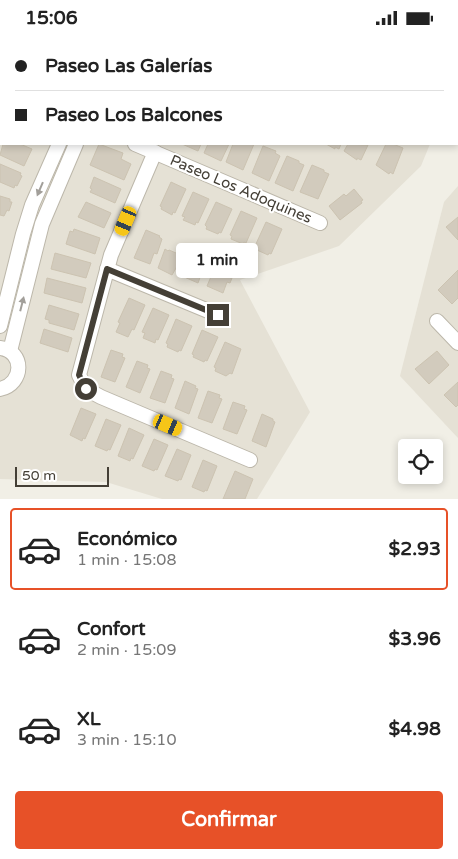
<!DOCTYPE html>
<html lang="es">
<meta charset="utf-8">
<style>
body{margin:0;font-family:"Varela Round",sans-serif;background:#f6f6f6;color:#222;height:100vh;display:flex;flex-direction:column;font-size:19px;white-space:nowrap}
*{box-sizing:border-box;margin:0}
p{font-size:16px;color:#767676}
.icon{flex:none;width:28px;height:28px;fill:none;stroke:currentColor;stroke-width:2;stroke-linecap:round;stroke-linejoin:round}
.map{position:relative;height:464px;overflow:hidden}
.drawer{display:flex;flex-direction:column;background:#fff;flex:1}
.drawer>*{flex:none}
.guide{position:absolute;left:0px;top:0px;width:459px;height:110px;box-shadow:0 2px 8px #0003;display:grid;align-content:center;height:110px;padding:0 15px;background:#fff}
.tools{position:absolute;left:398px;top:404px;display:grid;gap:10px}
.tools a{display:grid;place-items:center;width:45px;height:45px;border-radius:5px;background:#fff;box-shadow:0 2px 8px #0003;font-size:25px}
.scale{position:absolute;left:15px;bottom:12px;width:94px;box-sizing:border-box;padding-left:5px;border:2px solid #443f36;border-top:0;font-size:14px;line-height:18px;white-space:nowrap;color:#443f36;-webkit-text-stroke:4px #fff;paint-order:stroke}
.end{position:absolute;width:22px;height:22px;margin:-11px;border:6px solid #443f36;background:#fff;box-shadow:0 0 0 2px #fff}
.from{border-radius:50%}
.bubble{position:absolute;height:35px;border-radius:5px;background:#fff;box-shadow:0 2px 8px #0003;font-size:16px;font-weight:700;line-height:35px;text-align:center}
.car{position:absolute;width:15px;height:30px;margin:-15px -8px;border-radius:6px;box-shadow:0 0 4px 1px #0007;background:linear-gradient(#f5c518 24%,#345 0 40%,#f5c518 0 76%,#345 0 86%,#f5c518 0)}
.guide b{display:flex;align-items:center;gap:18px;height:48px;font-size:19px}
.guide b+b{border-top:1px solid #e0e0e0}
.guide i{width:12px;height:12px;background:#222}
ul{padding:9px 0 0;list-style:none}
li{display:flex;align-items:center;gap:15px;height:82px;margin:0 10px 8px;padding:0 5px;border:2px solid transparent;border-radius:5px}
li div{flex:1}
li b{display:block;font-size:19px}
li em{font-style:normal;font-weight:700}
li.current{border-color:#e75128}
li>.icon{width:45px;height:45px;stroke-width:1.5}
.button{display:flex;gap:10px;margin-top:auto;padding:10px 15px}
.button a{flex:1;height:58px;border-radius:5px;background:#e75128;color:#fff;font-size:20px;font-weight:700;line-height:58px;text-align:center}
.status{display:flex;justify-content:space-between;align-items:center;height:35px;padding:0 25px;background:#fff;direction:ltr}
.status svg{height:14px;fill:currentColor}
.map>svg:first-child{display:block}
</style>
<div class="status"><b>15:06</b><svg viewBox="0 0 49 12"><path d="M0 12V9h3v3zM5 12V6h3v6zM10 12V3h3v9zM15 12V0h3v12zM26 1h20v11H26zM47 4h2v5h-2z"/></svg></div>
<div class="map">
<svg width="458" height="464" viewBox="0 0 458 464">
<rect width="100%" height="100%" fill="#f1efe6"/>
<!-- residential -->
<g fill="#e5e1d5">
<path d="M0,0h458v34v-33h-457v108h429l-9,22 -82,80 -99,34 70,132 -53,87h-95l-56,-17 -106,-3z"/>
<path d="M458,151v252l-58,-62 44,-174z"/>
</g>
<!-- building -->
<g fill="#d2cbbd" stroke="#ccc3b1">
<path d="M3,109h17l12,5 -8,17 -24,-11z"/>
<path d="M99,109l24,9 -2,6 10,5 -7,16 -34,-15z"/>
<path d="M182,109h19l-3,7z"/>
<path d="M208,109h21l-8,17 -17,-8z"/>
<path d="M233,109h21l-11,26 -17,-8z"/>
<path d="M326,109h15l-2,5 -4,-2v2z"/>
<path d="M348,109l20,1 -7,15 -4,-2v2l-13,-9z"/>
<path d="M386,109h7l10,4 -10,26 -3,-2 -1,2 -13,-9z"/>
<path d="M263,111l13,5 -1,2 5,3 -11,25 -17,-8z"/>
<path d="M287,121l12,5v2l5,2 -11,26 -18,-8z"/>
<path d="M0,129l21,9 -1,2 2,1 -5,10 -2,-1 -1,3 -14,-6z"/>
<path d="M312,130l12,5v2l5,2 -11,25 -18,-7z"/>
<path d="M94,142l27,12 -6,14 -25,-11 2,-3 -2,-1z"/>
<path d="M171,147l15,7 -11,24 -2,-1 -1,3 -11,-6 1,-2 -2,-1z"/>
<path d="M354,154l9,11 -2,1 1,2 -22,17 -11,-14 15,-12 2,2z"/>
<path d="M193,157l16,7 -11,24 -2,-1 -1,3 -12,-5 2,-3 -3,-1z"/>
<path d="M0,161l10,3v3h2l-3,9 -2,-1 -3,6 -4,-1z"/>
<path d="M86,167l25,11 -7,15 -26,-11z"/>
<path d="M216,167l16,7 -11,24 -2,-1 -1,2 -12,-5 1,-2 -2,-2z"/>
<path d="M241,176l16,7 -11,25 -2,-1 -1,2 -12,-5 1,-3 -2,-1z"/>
<path d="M458,182v23l-12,-13z"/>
<path d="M266,187l16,7 -11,25 -2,-1 -1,2 -11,-5 1,-3 -3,-1z"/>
<path d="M74,194l26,9 -5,16 -29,-10 4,-13 3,1z"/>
<path d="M146,195l14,6 -1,1 3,2 -5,15 -3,-1 -4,11 -16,-6z"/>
<path d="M194,213l14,6 -1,2 3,1 -5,16 -3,-1 -4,11 -16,-7z"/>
<path d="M165,214l3,2 1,-1 14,6 -11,19 -14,-7z"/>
<path d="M55,218l36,10 -5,15 -35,-9z"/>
<path d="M219,223l14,6 -1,2 2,1 -4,11h2l-2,5 -3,-1 -4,11 -16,-7z"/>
<path d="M458,235v28l-6,6 -14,-14z"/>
<path d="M47,243l39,10 -4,15 -38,-10z"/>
<path d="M129,263l16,7 -11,25 -2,-1 -4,8 -12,-5 4,-9 -2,-1z"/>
<path d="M49,270l30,9 -5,16 -25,-7v-3l-4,-1z"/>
<path d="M153,273l16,7 -11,25 -2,-1 -1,4 -12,-5 2,-5 -3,-1z"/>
<path d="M176,284l16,7 -11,25 -2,-1 -1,2 -11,-5 1,-3 -2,-1z"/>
<path d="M44,294l28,9 -4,14 -28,-9z"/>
<path d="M202,295l16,7 -11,24 -2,-1 -1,2 -11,-5 1,-2 -2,-1z"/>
<path d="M225,307l16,7 -9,25 -2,-1 -4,3 -11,-5 1,-3 -2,-1z"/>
<path d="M111,315l12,4 -1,3 3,1 -10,24 -14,-5z"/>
<path d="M437,316l12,14 -20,19 -14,-15z"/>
<path d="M137,326l11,4 -1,3 3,1 -10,24 -14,-6z"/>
<path d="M161,336l11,4 -1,3 3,1 -9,24 -15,-5z"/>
<path d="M185,346l11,5 -1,2 3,1 -9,25 -14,-6z"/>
<path d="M458,347v23l-2,2 -12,-12z"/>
<path d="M208,356l12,4 -1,3 3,1 -10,24 -14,-5z"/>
<path d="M233,367l12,4 -1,3 3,1 -10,24 -14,-5z"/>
<path d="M81,373l15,6 -11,25 -2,-1 -1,3 -12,-6z"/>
<path d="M262,379l11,5v2l2,1 -9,25 -14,-6z"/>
<path d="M106,384l15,6 -11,25 -2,-1 -1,2 -12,-5z"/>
<path d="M129,393l15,7 -11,24 -2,-1 -1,3 -12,-5z"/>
<path d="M154,404l14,6 -11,25 -2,-1 -1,2 -12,-5z"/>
<path d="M177,414l14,6 -10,25 -2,-1 -1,2 -13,-5z"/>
<path d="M203,425l14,6 -10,25 -2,-1 -1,2 -12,-5z"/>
<path d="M235,436l18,8 -8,20h-22z"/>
</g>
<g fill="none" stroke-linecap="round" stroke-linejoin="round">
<!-- street casing -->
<g stroke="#bcb7aa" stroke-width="16">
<g id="street">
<path d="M194,0l3,1"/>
<path d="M105,1v-1"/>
<path d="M122,1l1,-1"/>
<path d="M0,56l1,-3"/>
<path d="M135,109l185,79"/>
<path d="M155,117l-44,103 -32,120 7,14 15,8 149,63"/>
<path d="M107,234l111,46"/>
<path d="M437,286l21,22"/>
<path d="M0,291l23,-92 9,-29 27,-61"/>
<path d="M0,313c25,3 24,36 0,41"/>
<path d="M10,316l32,-127 34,-80"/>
</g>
</g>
<!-- street -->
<use href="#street" stroke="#fff" stroke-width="14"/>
</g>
<!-- one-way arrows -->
<defs><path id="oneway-solid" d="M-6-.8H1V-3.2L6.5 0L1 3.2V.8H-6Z" transform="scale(1.25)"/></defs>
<g fill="#a29f9a">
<use href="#oneway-solid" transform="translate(40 154) rotate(113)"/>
<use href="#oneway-solid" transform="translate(22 269) rotate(-76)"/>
</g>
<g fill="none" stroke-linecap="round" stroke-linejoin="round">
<!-- route -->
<path stroke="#443f36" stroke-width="6" d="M86,354l-7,-14 28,-106 111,46"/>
</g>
<g text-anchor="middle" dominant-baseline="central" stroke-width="4" stroke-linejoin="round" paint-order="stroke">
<!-- street labels -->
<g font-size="15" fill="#443f36" stroke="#fff">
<text transform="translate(241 154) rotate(23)">Paseo Los Adoquines</text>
</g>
</g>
</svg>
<div class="tools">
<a><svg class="icon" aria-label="locate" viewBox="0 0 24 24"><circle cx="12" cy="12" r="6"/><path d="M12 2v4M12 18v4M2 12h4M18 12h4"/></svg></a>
</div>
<div class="scale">50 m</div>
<i class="end from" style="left:86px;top:354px"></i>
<i class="end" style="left:218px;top:280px"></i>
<div class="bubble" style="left:176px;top:208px;width:82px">1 min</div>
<i class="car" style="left:126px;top:186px;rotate:203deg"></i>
<i class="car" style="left:168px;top:390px;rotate:113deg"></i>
<div class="guide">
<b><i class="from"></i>Paseo Las Galerías</b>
<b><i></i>Paseo Los Balcones</b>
</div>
</div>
<section class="drawer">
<ul>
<li class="current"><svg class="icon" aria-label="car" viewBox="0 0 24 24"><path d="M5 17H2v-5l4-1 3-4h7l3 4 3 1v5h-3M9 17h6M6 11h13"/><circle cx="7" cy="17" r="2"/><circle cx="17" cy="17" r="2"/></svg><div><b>Económico</b><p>1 min · 15:08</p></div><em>$2.93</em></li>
<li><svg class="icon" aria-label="car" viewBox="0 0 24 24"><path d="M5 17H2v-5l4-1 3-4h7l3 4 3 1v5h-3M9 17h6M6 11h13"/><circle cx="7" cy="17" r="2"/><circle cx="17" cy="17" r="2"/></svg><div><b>Confort</b><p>2 min · 15:09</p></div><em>$3.96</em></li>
<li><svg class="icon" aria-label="car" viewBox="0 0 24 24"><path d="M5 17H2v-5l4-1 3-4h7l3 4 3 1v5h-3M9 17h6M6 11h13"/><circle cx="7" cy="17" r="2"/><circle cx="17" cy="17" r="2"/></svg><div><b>XL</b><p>3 min · 15:10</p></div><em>$4.98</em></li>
</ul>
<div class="button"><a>Confirmar</a></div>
</section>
